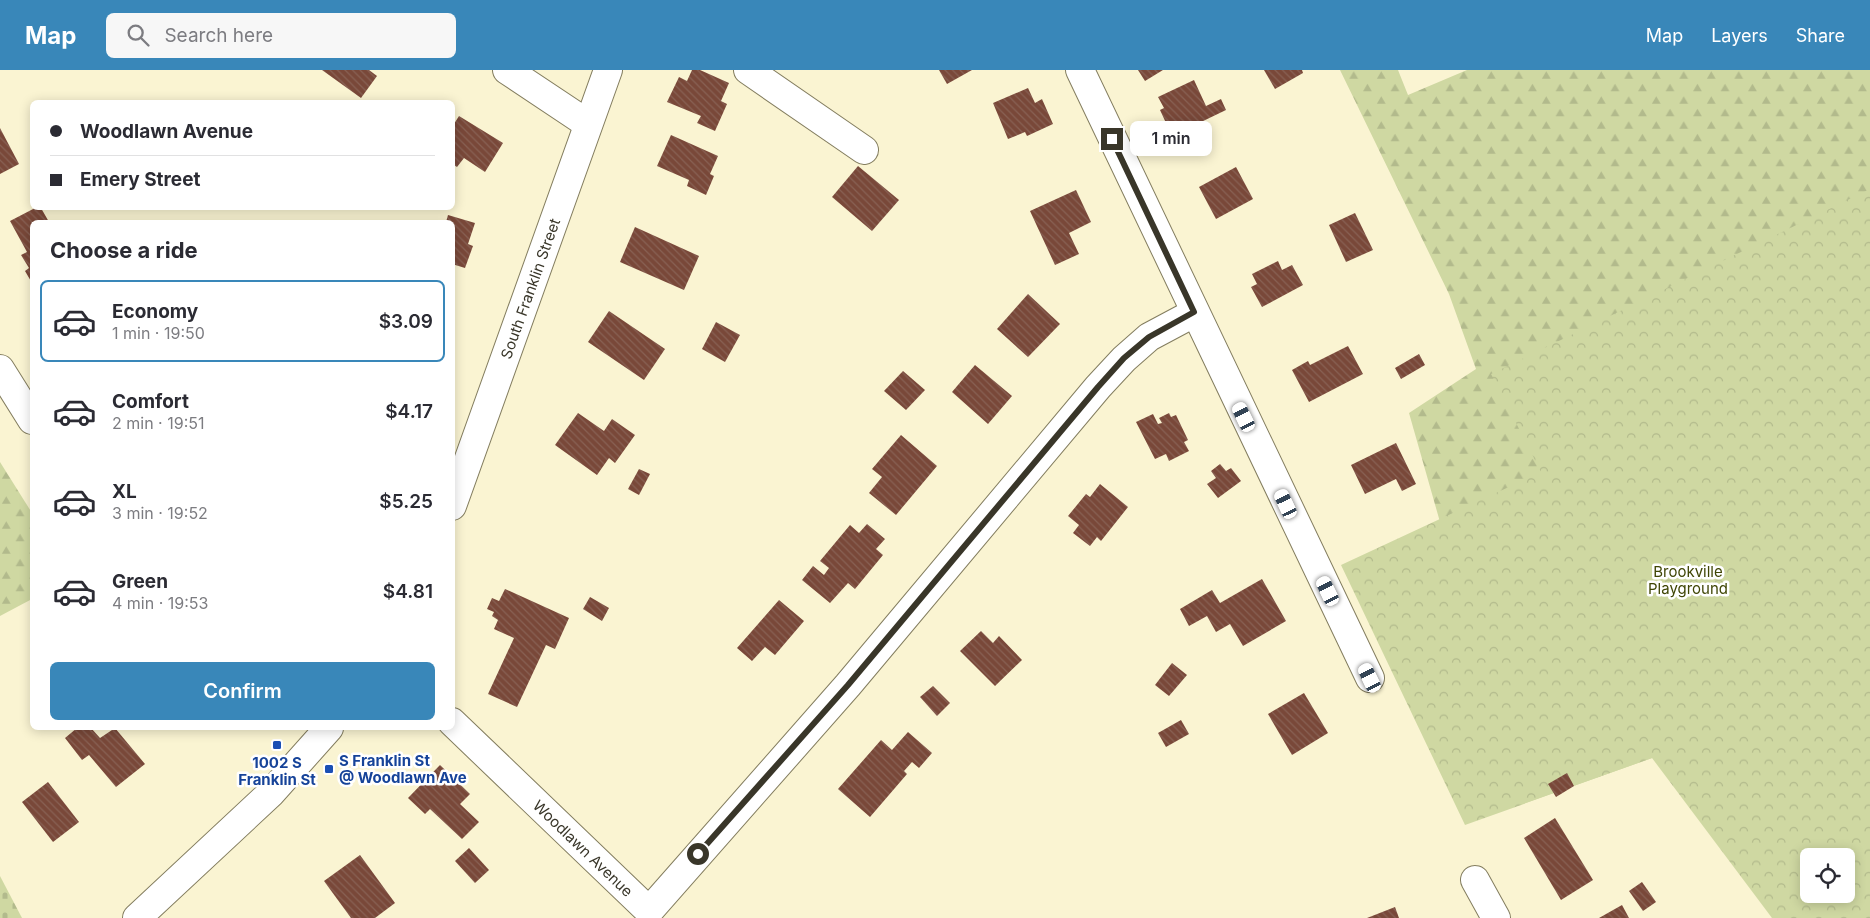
<!DOCTYPE html>
<meta charset="utf-8">
<style>
body{margin:0;font-family:Inter,sans-serif;background:#f7f7f7;color:#2b2b33;height:100vh;display:flex;flex-direction:column;font-size:19px;white-space:nowrap}
*{box-sizing:border-box;margin:0}
p{font-size:16px;color:#7c7c81}
.icon{flex:none;width:28px;height:28px;fill:none;stroke:currentColor;stroke-width:2;stroke-linecap:round;stroke-linejoin:round}
.map{position:relative;flex:1;overflow:hidden}
.drawer{position:absolute;left:30px;top:150px;width:425px;height:510px;display:flex;flex-direction:column;background:#fff;border-radius:8px;box-shadow:0 2px 12px #0003}
.drawer>*{flex:none}
.banner{position:absolute;left:30px;top:30px;width:425px;height:110px;border-radius:8px;box-shadow:0 2px 12px #0003;display:grid;align-content:center;height:110px;padding:0 20px;background:#fff}
.fabs{position:absolute;left:1800px;top:778px;display:grid;gap:10px}
.fabs a{display:grid;place-items:center;width:55px;height:55px;border-radius:8px;background:#fff;box-shadow:0 2px 12px #0003;font-size:25px}
.end{position:absolute;width:22px;height:22px;margin:-11px;border:6px solid #393629;background:#fff;box-shadow:0 0 0 2px #fff}
.from{border-radius:50%}
.bubble{position:absolute;height:35px;border-radius:8px;background:#fff;box-shadow:0 2px 12px #0003;font-size:16px;font-weight:600;line-height:35px;text-align:center}
.car{position:absolute;width:15px;height:30px;margin:-15px -8px;border-radius:6px;box-shadow:0 0 4px 1px #0007;background:linear-gradient(#fff 24%,#345 0 40%,#fff 0 76%,#345 0 86%,#fff 0)}
.banner b{display:flex;align-items:center;gap:18px;height:48px;font-size:19px}
.banner b+b{border-top:1px solid #e1e1e2}
.banner i{width:12px;height:12px;background:#2b2b33}
ul{padding:0;list-style:none}
li{display:flex;align-items:center;gap:15px;height:82px;margin:0 10px 8px;padding:0 10px;border:2px solid transparent;border-radius:8px}
li div{flex:1}
li b{display:block;font-size:19px}
li em{font-style:normal;font-weight:600}
li.current{border-color:#3987b9}
li>.icon{width:45px;height:45px;stroke-width:1.5}
h2{padding:0 20px;font-size:22px;line-height:60px}
.action{display:flex;gap:10px;margin-top:auto;padding:10px 20px}
.action a{flex:1;height:58px;border-radius:8px;background:#3987b9;color:#fff;font-size:20px;font-weight:600;line-height:58px;text-align:center}
header{display:flex;align-items:center;gap:30px;box-sizing:border-box;height:70px;padding:0 25px;background:#3987b9;color:#fff}
header strong{font-size:24px}
nav{display:flex;gap:28px;margin-inline-start:auto;font-size:18px}
.search{width:350px;height:45px;background:#f7f7f7;display:flex;align-items:center;gap:12px;box-sizing:border-box;padding:0 18px;border-radius:8px;color:#7c7c81;font-size:19px}
.map>svg:first-child{display:block}
</style>
<header>
<strong>Map</strong>
<div class="search"><svg class="icon" aria-label="search" viewBox="0 0 24 24"><circle cx="10" cy="10" r="6"/><path d="M15 15l6 6"/></svg>Search here</div>
<nav><a>Map</a><a>Layers</a><a>Share</a></nav>
</header>
<div class="map">
<svg width="1870" height="848" viewBox="0 0 1870 848">
<defs>
<pattern id="forest-firs" width="22" height="20" patternUnits="userSpaceOnUse" patternTransform="scale(1.25)"><rect width="22" height="20" fill="#cfd8a2"/><path d="M5 1l3.5 6h-7zM16 11l3.5 6h-7z" fill="#b2ba8c"/></pattern>
<pattern id="cemetery-stones" width="16" height="16" patternUnits="userSpaceOnUse" patternTransform="scale(1.25)"><rect width="16" height="16" fill="#cfd8a2"/><path d="M2 7V4a2 2 0 0 1 4 0v3zM10 15v-3a2 2 0 0 1 4 0v3z" fill="#b2ba8c"/></pattern>
<pattern id="park-crowns" width="20" height="18" patternUnits="userSpaceOnUse" patternTransform="scale(1.25)"><rect width="20" height="18" fill="#cfd8a2"/><path d="M2 6a3 3 0 1 1 6 0M12 15a3 3 0 1 1 6 0" fill="none" stroke="#b2ba8c"/></pattern>
<pattern id="building-back-hatch" width="6" height="6" patternUnits="userSpaceOnUse" patternTransform="scale(1.25)"><rect width="6" height="6" fill="#794839"/><path d="M-1 5l2 2M0 0l6 6M5-1l2 2" fill="none" stroke="#886154"/></pattern>
</defs>
<rect width="100%" height="100%" fill="#faf4d2"/>
<!-- forest -->
<g fill="url(#forest-firs)">
<path d="M1340,0h58l10,25 59,-25h403v164l-215,523 -144,51 -38,-170 -64,-225 67,-44 -27,-75z"/>
<path d="M0,392l32,51v86l-32,17z"/>
</g>
<!-- cemetery -->
<path fill="url(#cemetery-stones)" d="M0,806l22,42h-22z"/>
<!-- park -->
<path fill="url(#park-crowns)" fill-rule="evenodd" d="M1870,119v729h-98l-120,-160 -187,67 -124,-260 200,-93 -50,-98zM1809,786h37v38h-37z"/>
<!-- building -->
<g fill="url(#building-back-hatch)">
<path d="M322,0h47l8,6 -16,22z"/>
<path d="M692,0h8l29,13 -8,18 6,3 -12,27 -18,-8 4,-7 -34,-14 12,-25 8,4z"/>
<path d="M939,0h33l-25,14z"/>
<path d="M1138,0h25l-18,11z"/>
<path d="M1264,0h38l1,3 -28,16z"/>
<path d="M1194,10l12,26 15,-7 5,11 -54,26 -12,-26 4,-2 -6,-11z"/>
<path d="M1028,18l7,15 7,-4 11,25 -26,12 -2,-4 -17,7 -15,-36z"/>
<path d="M459,46l44,27 -18,29 -21,-14 -7,9 -5,-3v-37z"/>
<path d="M0,58l19,36 -19,10z"/>
<path d="M671,65l47,21 -8,18 4,2 -8,19 -19,-9 2,-6 -32,-14z"/>
<path d="M858,96l41,34 -27,31 -40,-34z"/>
<path d="M1236,97l17,32 -37,20 -17,-32z"/>
<path d="M1076,120l15,32 -22,11 10,21 -24,11 -25,-54z"/>
<path d="M35,138h6l8,14h-17v61l-7,-12 4,-3 -8,-13 6,-3 -17,-31z"/>
<path d="M1355,143l18,37 -27,12 -17,-37z"/>
<path d="M448,145l27,8 -7,21 5,2 -8,22 -13,-4v-42h-6z"/>
<path d="M635,157l64,29 -15,34 -64,-28z"/>
<path d="M1278,191l4,9 10,-5 11,20 -41,22 -11,-20 6,-3 -5,-10z"/>
<path d="M1028,224l32,30 -32,33 -31,-28z"/>
<path d="M609,241l56,38 -21,31 -56,-38z"/>
<path d="M716,252l24,13 -15,27 -23,-13z"/>
<path d="M1348,276l15,28 -54,28 -17,-32 16,-9 2,4z"/>
<path d="M1419,284l6,11 -24,14 -6,-11z"/>
<path d="M975,295l37,31 -24,28 -36,-32z"/>
<path d="M903,301l22,19 -19,20 -22,-19z"/>
<path d="M578,343l26,18 8,-12 23,16 -20,28 -6,-5 -12,17 -42,-30z"/>
<path d="M1169,343l2,4 5,-2 12,25 -4,2 5,9 -20,10 -3,-7 -11,5 -19,-37 17,-8 5,10 4,-1 -3,-5z"/>
<path d="M901,365l36,31 -41,49 -27,-22 13,-16 -10,-8z"/>
<path d="M1396,373l20,41 -14,7 -6,-12 -31,15 -14,-29z"/>
<path d="M1220,394l6,7 5,-3 10,13 -23,17 -11,-14 9,-6 -5,-7z"/>
<path d="M639,399l11,5 -11,21 -11,-6z"/>
<path d="M1100,414l28,23 -27,34 -4,-4 -7,9 -17,-13 6,-8 -11,-9 18,-22 4,3z"/>
<path d="M867,454l18,15 -9,10 7,6 -28,34 -7,-6 -18,20 -28,-23 11,-14 11,9 5,-7 -9,-7 30,-36 9,8z"/>
<path d="M1262,509l24,42 -43,25 -13,-22 -14,8 -9,-16 -18,10 -9,-17 32,-19 8,13z"/>
<path d="M505,519l64,29 -14,31 -9,-4 -29,62 -29,-13 26,-56 -20,-9 4,-9 -6,-4 2,-4 -7,-3 5,-11 7,3z"/>
<path d="M590,527l19,11 -7,13 -19,-12z"/>
<path d="M779,530l25,21 -29,34 -10,-8 -13,14 -15,-13z"/>
<path d="M981,561l12,12 6,-7 23,24 -27,26 -35,-35z"/>
<path d="M1172,593l15,12 -18,21 -14,-11z"/>
<path d="M933,616l17,17 -13,13 -17,-19z"/>
<path d="M1304,623l24,40 -36,22 -24,-41z"/>
<path d="M1181,650l8,14 -23,13 -8,-14z"/>
<path d="M77,658h14l9,10 15,-10 30,36 -29,23 -27,-32 -7,5 -17,-22z"/>
<path d="M908,662l24,21 -13,15 -7,-6 -8,9 3,3 -37,43 -32,-28 43,-49 11,10z"/>
<path d="M440,695l30,29 -10,10 19,18 -17,17 -32,-30 -5,5 -17,-16z"/>
<path d="M1567,703l7,13 -18,11 -8,-13z"/>
<path d="M48,712l31,40 -26,20 -31,-40z"/>
<path d="M1555,748l38,62 -32,20 -37,-62z"/>
<path d="M469,778l20,22 -14,13 -20,-22z"/>
<path d="M360,785l35,48 -20,15h-24l-27,-37z"/>
<path d="M1642,812l14,20 -13,9 -14,-20z"/>
<path d="M1622,835l7,13h-30z"/>
<path d="M1395,837l4,11h-32z"/>
</g>
<g fill="none" stroke-linecap="round" stroke-linejoin="round">
<!-- minor casing -->
<g stroke="#837d5f" stroke-width="30">
<g id="minor">
<path d="M507,0l81,54"/>
<path d="M748,0l116,80"/>
<path d="M1080,0l290,608"/>
<path d="M0,299l32,51"/>
<path id="s1" d="M452,652l197,189 199,-226 250,-298 26,-28 25,-22 45,-24"/>
<path d="M1475,810l21,38"/>
</g>
</g>
<!-- major casing -->
<g stroke="#837d5f" stroke-width="30">
<g id="major">
<path id="s2" d="M452,436l156,-436"/>
<path d="M137,848l134,-125 58,-65"/>
</g>
</g>
<!-- minor -->
<use href="#minor" stroke="#fff" stroke-width="28"/>
<!-- major -->
<use href="#major" stroke="#fff" stroke-width="28"/>
</g>
<g fill="none" stroke-linecap="round" stroke-linejoin="round">
<!-- route -->
<path stroke="#393629" stroke-width="6" d="M698,784l150,-169 250,-298 26,-29 25,-21 45,-25 -82,-173"/>
</g>
<!-- markers -->
<g fill="#1a4fb4" stroke="#fff" stroke-width="2">
<rect x="272" y="670" width="10" height="10" rx="2.5"/>
<rect x="324" y="694" width="10" height="10" rx="2.5"/>
</g>
<g text-anchor="middle" dominant-baseline="central" stroke-width="5" stroke-linejoin="round" paint-order="stroke">
<!-- street labels -->
<g font-size="15" fill="#393629" stroke="#fff">
<text stroke="none"><textPath href="#s2" startOffset="231">South Franklin Street</textPath></text>
<text stroke="none"><textPath href="#s1" startOffset="182">Woodlawn Avenue</textPath></text>
</g>
<!-- park labels -->
<g font-size="15" fill="#3f4504" stroke="#fff">
<text x="1688" y="501">Brookville<tspan x="1688" dy="17">Playground</tspan></text>
</g>
<!-- transit labels -->
<g font-size="15" font-weight="bold" fill="#164399" stroke="#fff" text-anchor="start">
<text x="339" y="690">S Franklin St<tspan x="339" dy="17">@ Woodlawn Ave</tspan></text>
<text x="277" y="692" text-anchor="middle">1002 S<tspan x="277" dy="17">Franklin St</tspan></text>
</g>
</g>
</svg>
<div class="fabs">
<a><svg class="icon" aria-label="locate" viewBox="0 0 24 24"><circle cx="12" cy="12" r="6"/><path d="M12 2v4M12 18v4M2 12h4M18 12h4"/></svg></a>
</div>
<i class="end from" style="left:698px;top:784px"></i>
<i class="end" style="left:1112px;top:69px"></i>
<div class="bubble" style="left:1130px;top:51px;width:82px">1 min</div>
<i class="car" style="left:1244px;top:347px;rotate:334deg"></i>
<i class="car" style="left:1286px;top:434px;rotate:335deg"></i>
<i class="car" style="left:1328px;top:521px;rotate:334deg"></i>
<i class="car" style="left:1370px;top:608px;rotate:334deg"></i>
<div class="banner">
<b><i class="from"></i>Woodlawn Avenue</b>
<b><i></i>Emery Street</b>
</div>
<section class="drawer">
<h2>Choose a ride</h2>
<ul>
<li class="current"><svg class="icon" aria-label="car" viewBox="0 0 24 24"><path d="M5 17H2v-5l4-1 3-4h7l3 4 3 1v5h-3M9 17h6M6 11h13"/><circle cx="7" cy="17" r="2"/><circle cx="17" cy="17" r="2"/></svg><div><b>Economy</b><p>1 min · 19:50</p></div><em>$3.09</em></li>
<li><svg class="icon" aria-label="car" viewBox="0 0 24 24"><path d="M5 17H2v-5l4-1 3-4h7l3 4 3 1v5h-3M9 17h6M6 11h13"/><circle cx="7" cy="17" r="2"/><circle cx="17" cy="17" r="2"/></svg><div><b>Comfort</b><p>2 min · 19:51</p></div><em>$4.17</em></li>
<li><svg class="icon" aria-label="car" viewBox="0 0 24 24"><path d="M5 17H2v-5l4-1 3-4h7l3 4 3 1v5h-3M9 17h6M6 11h13"/><circle cx="7" cy="17" r="2"/><circle cx="17" cy="17" r="2"/></svg><div><b>XL</b><p>3 min · 19:52</p></div><em>$5.25</em></li>
<li><svg class="icon" aria-label="car" viewBox="0 0 24 24"><path d="M5 17H2v-5l4-1 3-4h7l3 4 3 1v5h-3M9 17h6M6 11h13"/><circle cx="7" cy="17" r="2"/><circle cx="17" cy="17" r="2"/></svg><div><b>Green</b><p>4 min · 19:53</p></div><em>$4.81</em></li>
</ul>
<div class="action"><a>Confirm</a></div>
</section>
</div>
